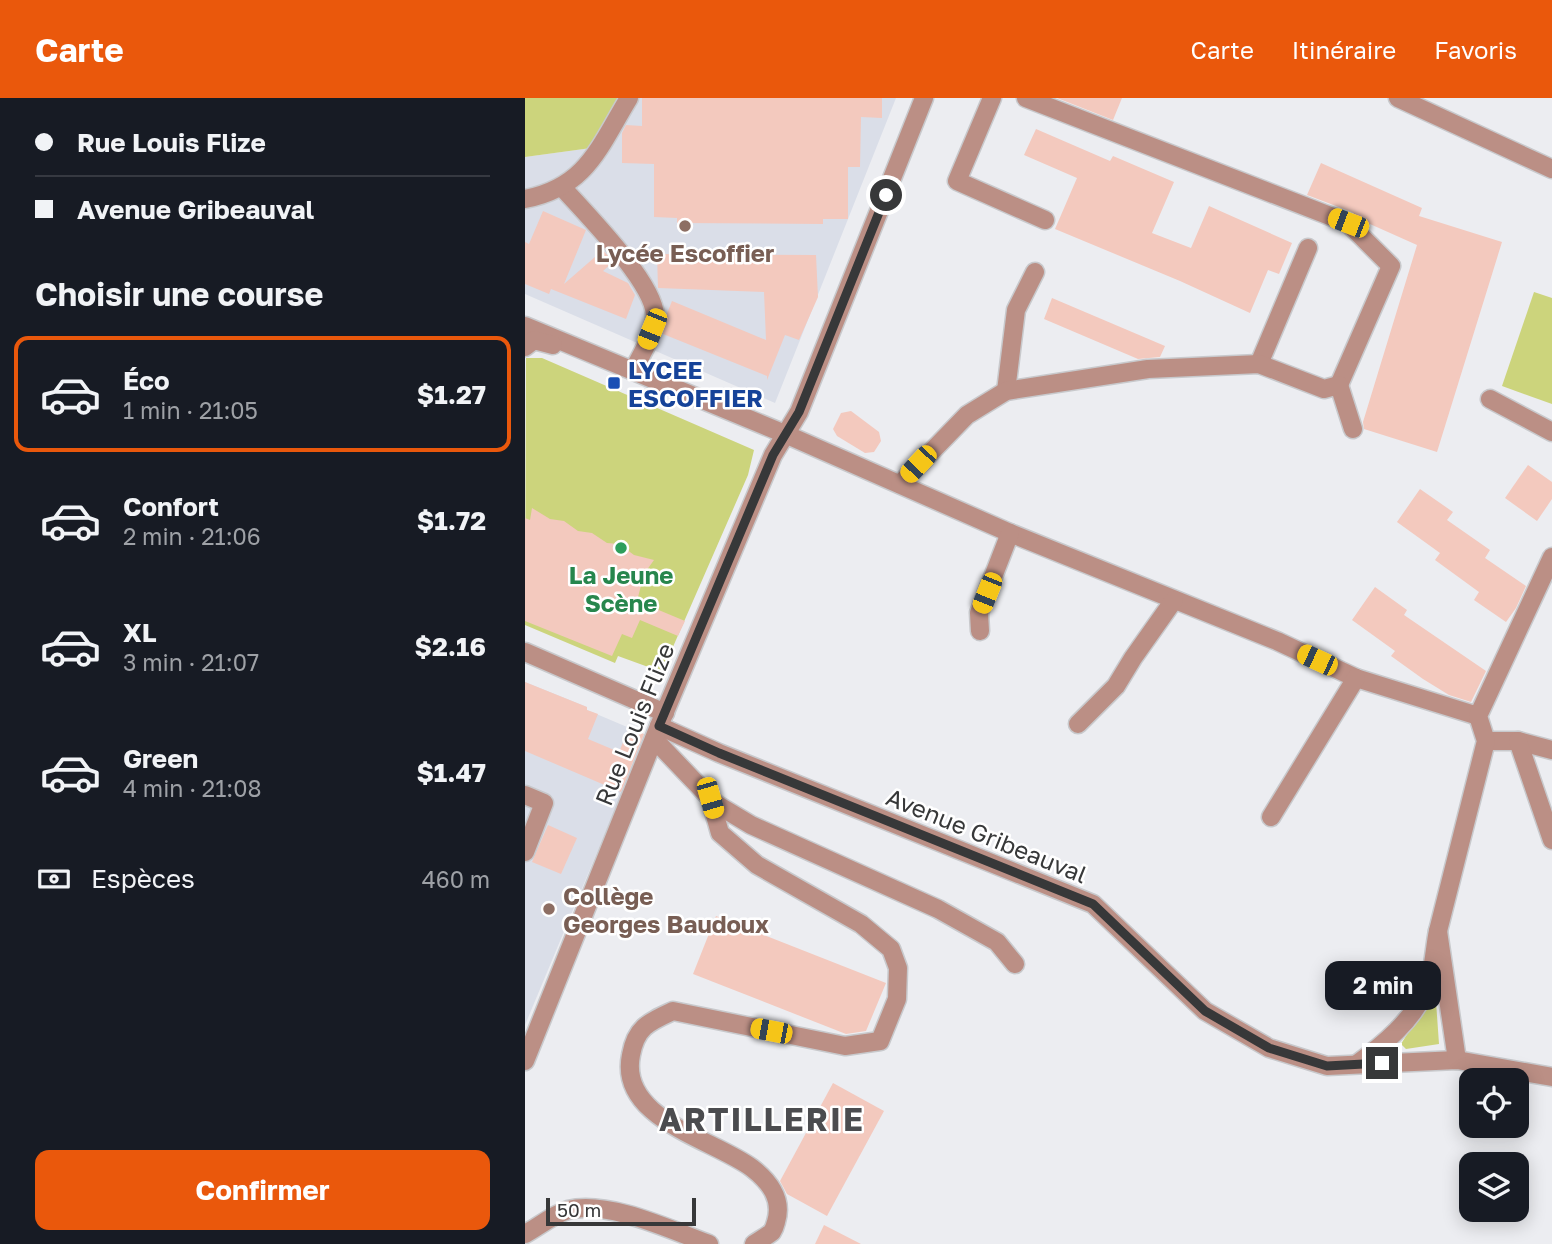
<!DOCTYPE html>
<html lang="fr">
<meta charset="utf-8">
<style>
body{margin:0;font-family:"Golos Text",sans-serif;background:#242831;color:#f1f3f6;height:100vh;display:flex;flex-direction:column;font-size:26px;white-space:nowrap}
*{box-sizing:border-box;margin:0}
p{font-size:23px;color:#9ea1a6}
.icon{flex:none;width:38px;height:38px;fill:none;stroke:currentColor;stroke-width:2;stroke-linecap:round;stroke-linejoin:round}
.map{position:relative;flex:1;overflow:hidden}
.side{display:flex;flex-direction:column;background:#171b24;width:525px}
.side>*{flex:none}
.hud{display:grid;align-content:center;height:154px;padding:0 35px;background:#171b24}
.buttons{position:absolute;left:934px;top:970px;display:grid;gap:14px}
.buttons a{display:grid;place-items:center;width:70px;height:70px;border-radius:14px;background:#171b24;box-shadow:0 4px 18px #0003;font-size:35px}
.scale{position:absolute;left:21px;bottom:18px;width:150px;box-sizing:border-box;padding-left:7px;border:4px solid #373839;border-top:0;font-size:19px;line-height:24px;white-space:nowrap;color:#373839;-webkit-text-stroke:5px #fff;paint-order:stroke}
.end{position:absolute;width:32px;height:32px;margin:-16px;border:9px solid #373839;background:#fff;box-shadow:0 0 0 4px #fff}
.from{border-radius:50%}
.bubble{position:absolute;height:49px;border-radius:14px;background:#171b24;box-shadow:0 4px 18px #0003;font-size:23px;font-weight:700;line-height:49px;text-align:center}
.car{position:absolute;width:21px;height:42px;margin:-21px -10px;border-radius:9px;box-shadow:0 0 5px 2px #0007;background:linear-gradient(#f5c518 24%,#345 0 40%,#f5c518 0 76%,#345 0 86%,#f5c518 0)}
.hud b{display:flex;align-items:center;gap:24px;height:66px;font-size:26px}
.hud b+b{border-top:2px solid #363941}
.hud i{width:18px;height:18px;background:#f1f3f6}
ul{padding:0;list-style:none}
li{display:flex;align-items:center;gap:21px;height:116px;margin:0 14px 10px;padding:0 21px;border:4px solid transparent;border-radius:14px}
li div{flex:1}
li b{display:block;font-size:26px}
li em{font-style:normal;font-weight:700}
li.current{border-color:#ea580c}
li>.icon{width:63px;height:63px;stroke-width:1.5}
h2{padding:0 35px;font-size:32px;line-height:84px}
.pay{display:flex;align-items:center;gap:18px;height:77px;padding:0 35px;font-size:26px}
.pay p{margin-inline-start:auto}
.primary-button{display:flex;gap:14px;margin-top:auto;padding:14px 35px}
.primary-button a{flex:1;height:80px;border-radius:14px;background:#ea580c;color:#fff;font-size:28px;font-weight:700;line-height:80px;text-align:center}
header{display:flex;align-items:center;gap:42px;box-sizing:border-box;height:98px;padding:0 35px;background:#ea580c;color:#fff}
header strong{font-size:33px}
nav{display:flex;gap:38px;margin-inline-start:auto;font-size:24px}
main{display:flex;flex:1;min-height:0}
.map>svg:first-child{display:block}
</style>
<header>
<strong>Carte</strong>
<nav><a>Carte</a><a>Itinéraire</a><a>Favoris</a></nav>
</header>
<main>
<section class="side">
<div class="hud">
<b><i class="from"></i>Rue Louis Flize</b>
<b><i></i>Avenue Gribeauval</b>
</div>
<h2>Choisir une course</h2>
<ul>
<li class="current"><svg class="icon" aria-label="car" viewBox="0 0 24 24"><path d="M5 17H2v-5l4-1 3-4h7l3 4 3 1v5h-3M9 17h6M6 11h13"/><circle cx="7" cy="17" r="2"/><circle cx="17" cy="17" r="2"/></svg><div><b>Éco</b><p>1 min · 21:05</p></div><em>$1.27</em></li>
<li><svg class="icon" aria-label="car" viewBox="0 0 24 24"><path d="M5 17H2v-5l4-1 3-4h7l3 4 3 1v5h-3M9 17h6M6 11h13"/><circle cx="7" cy="17" r="2"/><circle cx="17" cy="17" r="2"/></svg><div><b>Confort</b><p>2 min · 21:06</p></div><em>$1.72</em></li>
<li><svg class="icon" aria-label="car" viewBox="0 0 24 24"><path d="M5 17H2v-5l4-1 3-4h7l3 4 3 1v5h-3M9 17h6M6 11h13"/><circle cx="7" cy="17" r="2"/><circle cx="17" cy="17" r="2"/></svg><div><b>XL</b><p>3 min · 21:07</p></div><em>$2.16</em></li>
<li><svg class="icon" aria-label="car" viewBox="0 0 24 24"><path d="M5 17H2v-5l4-1 3-4h7l3 4 3 1v5h-3M9 17h6M6 11h13"/><circle cx="7" cy="17" r="2"/><circle cx="17" cy="17" r="2"/></svg><div><b>Green</b><p>4 min · 21:08</p></div><em>$1.47</em></li>
</ul>
<div class="pay"><svg class="icon" aria-label="cash" viewBox="0 0 24 24"><path d="M3 7h18v10H3z"/><circle cx="12" cy="12" r="2"/></svg>Espèces<p>460 m</p></div>
<div class="primary-button"><a>Confirmer</a></div>
</section>
<div class="map">
<svg width="1027" height="1146" viewBox="0 0 1027 1146">
<rect width="100%" height="100%" fill="#ecedf1"/>
<!-- built -->
<g fill="#dadee8">
<path d="M96,0h275l-121,305 -250,-109v-137l66,-9z"/>
<path d="M0,584l62,25v3l59,25 -121,290z"/>
</g>
<!-- green -->
<g fill="#ccd47c">
<path d="M0,0h96l-30,50 -66,9z"/>
<path d="M1009,194l18,6v106l-50,-18z"/>
<path d="M1,260h16l212,92 -6,25 -86,197 -44,-16 -3,7 -90,-38z"/>
<path d="M909,875l5,71 -33,5 -5,-5 19,-30z"/>
</g>
<!-- building -->
<g fill="#f3c9be">
<path d="M117,0h240v20l-21,-1 -1,50h-12v52h-25v5l-146,-1v-5l-23,-1v-53l-32,-1v-30l4,-8 16,1z"/>
<path d="M532,0h65l-9,22z"/>
<path d="M511,31l74,32 3,-5 61,26 -22,51 39,15 18,-42 83,37 -13,31 -11,-4 -18,43 -70,-32 -125,-52 22,-51 -53,-23z"/>
<path d="M796,65l101,45 -3,8 83,26 -65,210 -73,-23 -1,-7 54,-177 -56,-25 -9,-8 -45,-17z"/>
<path d="M18,113l43,19 -22,54 39,-34 10,12 -10,9 25,12 7,12 -9,24 -75,-30 -2,5 -24,-10v-42l4,2z"/>
<path d="M132,156l159,1 2,42 -19,43 -14,-5 -18,45v-4l-104,-42 3,-18 6,-15 94,39 -2,-48 -106,-4z"/>
<path d="M527,200l113,48 -5,11 -22,2 -94,-40z"/>
<path d="M326,313l28,21 2,9 -7,11 -9,1 -28,-17 -4,-7 8,-16z"/>
<path d="M1003,367l24,17v17l-15,22 -32,-23z"/>
<path d="M895,391l33,23 -6,8 43,30 -5,8 41,28 -10,22 -10,14 -32,-22 5,-8 -44,-32 5,-7 -43,-31z"/>
<path d="M7,410l18,11 14,2 14,10 14,2 15,10 12,1 15,11 20,5 -10,14 -7,27 48,20 -7,15 -38,-16 -8,18 -10,-4 -10,22 -87,-35v-103l5,2z"/>
<path d="M850,489l32,23 -3,5 82,56 -15,31 -22,-7 -26,-16 -32,-23 4,-5 -43,-31z"/>
<path d="M0,584l62,25v3l11,4 -10,25 31,13 10,-24 15,6 -23,58 -96,-41z"/>
<path d="M23,727l29,13 -16,36 -29,-12z"/>
<path d="M191,818l170,67 -20,48 -20,3 -153,-60z"/>
<path d="M308,985l51,28 -57,105 -40,-22 -7,-13z"/>
<path d="M299,1127l37,19h-46z"/>
</g>
<g fill="none" stroke-linecap="round" stroke-linejoin="round">
<!-- minor casing -->
<g stroke="#c8c9cc" stroke-width="21">
<g id="minor">
<path d="M467,0l-35,83 88,39"/>
<path d="M501,0l322,125 43,43 -52,119"/>
<path d="M873,0l154,71"/>
<path d="M37,89c23,26 91,94 93,128 0,18 -14,40 -22,56"/>
<path d="M0,101c62,-12 74,-52 104,-101"/>
<path d="M0,228l260,108 225,99 267,108 79,37 122,38"/>
<path d="M0,249l9,-7 19,5"/>
<path d="M734,266l49,-116"/>
<path d="M481,293l10,-81 19,-38"/>
<path d="M965,301l62,33"/>
<path d="M375,386l67,-69 39,-24 142,-22 111,-5 65,25 15,-4 14,44"/>
<path d="M455,533l-1,-18 31,-80"/>
<path d="M0,554l140,61"/>
<path d="M553,626l38,-38 17,-28 41,-58"/>
<path d="M134,628l60,27 374,151 112,107 64,37 58,18 130,-6 95,17"/>
<path d="M129,641l62,65 35,21 187,84 59,33 18,22"/>
<path d="M961,643h32l34,9"/>
<path d="M993,643l34,99"/>
<path d="M0,697l19,8 -19,49"/>
<path d="M185,700l10,35 37,32 104,59 30,25 7,19 -1,31 -17,42 -35,5 -172,-35c-24,11 -37,16 -42,44 -13,64 82,84 121,113 18,14 31,31 24,54 -1,4 -2,7 -4,10 -5,4 -12,8 -18,12"/>
<path d="M746,719l85,-139"/>
<path d="M913,833l48,-190 -8,-25 74,-159"/>
<path d="M0,963l134,-335 114,-271 26,-43 125,-314"/>
<path d="M832,966c27,-20 55,-43 69,-74 8,-17 8,-41 12,-59l19,129"/>
<path d="M0,1136c13,-7 29,-20 43,-24 40,-10 103,20 141,34"/>
</g>
</g>
<!-- minor -->
<use href="#minor" stroke="#bb8f85" stroke-width="18"/>
</g>
<g fill="none" stroke-linecap="round" stroke-linejoin="round">
<!-- route -->
<path stroke="#373839" stroke-width="9" d="M361,97l-87,217 -26,43 -114,271 60,27 374,151 112,107 64,37 58,18 55,-3"/>
</g>
<!-- markers -->
<g fill="#8d6e63" stroke="#fff" stroke-width="2.5">
<circle cx="160" cy="128" r="7"/>
<circle cx="24" cy="811" r="7"/>
</g>
<rect fill="#1a4fb4" stroke="#fff" stroke-width="2.5" x="82" y="278" width="14" height="14" rx="3.5"/>
<circle fill="#2e9e5b" stroke="#fff" stroke-width="2.5" cx="96" cy="450" r="7"/>
<g text-anchor="middle" dominant-baseline="central" stroke-width="5" stroke-linejoin="round" paint-order="stroke">
<!-- education labels -->
<g font-size="24" font-weight="bold" fill="#785e54" stroke="#fff">
<text x="160" y="154">Lycée Escoffier</text>
<text x="38" y="797" text-anchor="start">Collège<tspan x="38" dy="28">Georges Baudoux</tspan></text>
</g>
<!-- transit labels -->
<g font-size="24" font-weight="bold" fill="#164399" stroke="#fff" text-anchor="start">
<text x="103" y="271">LYCEE<tspan x="103" dy="28">ESCOFFIER</tspan></text>
</g>
<!-- leisure labels -->
<g font-size="24" font-weight="bold" fill="#27864d" stroke="#fff">
<text x="96" y="476">La Jeune<tspan x="96" dy="28">Scène</tspan></text>
</g>
<!-- street labels -->
<g font-size="24" fill="#373839" stroke="#fff">
<text transform="translate(109 626) rotate(-68)">Rue Louis Flize</text>
<text transform="translate(462 737) rotate(22)">Avenue Gribeauval</text>
</g>
<!-- district labels -->
<g font-size="32" font-weight="bold" letter-spacing="2" fill="#4b4c4f" stroke="#fff">
<text x="237" y="1021">ARTILLERIE</text>
</g>
</g>
</svg>
<div class="buttons">
<a><svg class="icon" aria-label="locate" viewBox="0 0 24 24"><circle cx="12" cy="12" r="6"/><path d="M12 2v4M12 18v4M2 12h4M18 12h4"/></svg></a>
<a><svg class="icon" aria-label="layers" viewBox="0 0 24 24"><path d="M12 4l9 5-9 5-9-5zM3 14l9 5 9-5"/></svg></a>
</div>
<div class="scale">50 m</div>
<i class="end from" style="left:361px;top:97px"></i>
<i class="end" style="left:857px;top:965px"></i>
<div class="bubble" style="left:800px;top:863px;width:116px">2 min</div>
<i class="car" style="left:823px;top:125px;rotate:291deg"></i>
<i class="car" style="left:127px;top:231px;rotate:202deg"></i>
<i class="car" style="left:393px;top:366px;rotate:223deg"></i>
<i class="car" style="left:462px;top:495px;rotate:202deg"></i>
<i class="car" style="left:792px;top:562px;rotate:295deg"></i>
<i class="car" style="left:185px;top:700px;rotate:164deg"></i>
<i class="car" style="left:246px;top:933px;rotate:281deg"></i>
</div>
</main>
